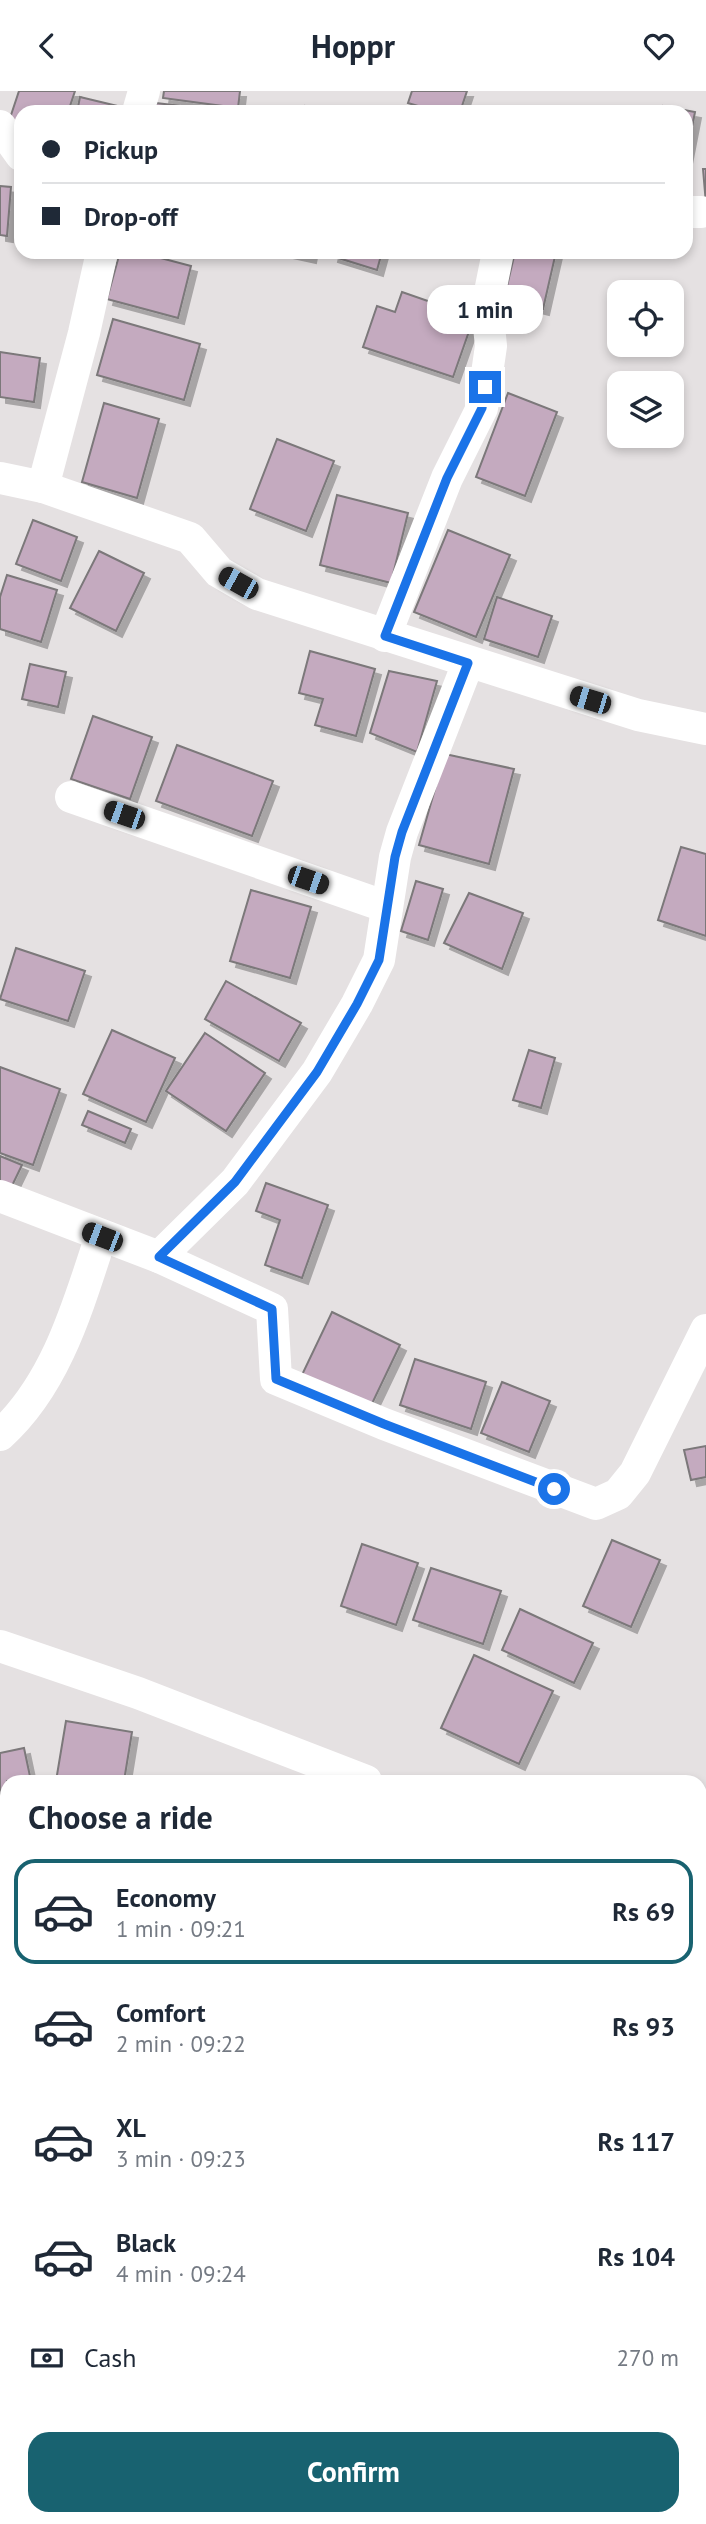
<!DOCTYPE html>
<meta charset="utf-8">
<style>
body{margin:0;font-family:"PT Sans",sans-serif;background:#f2f2f3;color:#1f2937;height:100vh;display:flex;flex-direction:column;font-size:26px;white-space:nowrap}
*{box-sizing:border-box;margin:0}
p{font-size:23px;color:#747a83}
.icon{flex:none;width:38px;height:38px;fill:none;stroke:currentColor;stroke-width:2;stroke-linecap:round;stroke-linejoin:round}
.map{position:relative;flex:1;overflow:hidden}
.panel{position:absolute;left:0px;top:1684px;width:707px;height:751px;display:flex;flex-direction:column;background:#fff;border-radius:21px 21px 0 0;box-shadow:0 4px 10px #0003}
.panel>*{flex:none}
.banner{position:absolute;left:14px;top:14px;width:679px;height:154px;border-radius:21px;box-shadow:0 4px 10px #0003;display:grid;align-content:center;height:154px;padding:0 28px;background:#fff}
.fabs{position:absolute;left:607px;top:189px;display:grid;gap:14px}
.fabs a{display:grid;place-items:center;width:77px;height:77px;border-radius:14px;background:#fff;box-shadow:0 4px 10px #0003;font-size:35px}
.end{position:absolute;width:32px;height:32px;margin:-16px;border:9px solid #1a73e8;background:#fff;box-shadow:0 0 0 4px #fff}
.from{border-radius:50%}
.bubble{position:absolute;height:49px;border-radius:21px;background:#fff;box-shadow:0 4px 10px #0003;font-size:23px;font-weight:700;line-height:49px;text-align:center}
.car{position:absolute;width:21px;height:42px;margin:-21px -10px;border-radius:9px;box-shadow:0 0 5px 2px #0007;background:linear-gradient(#222 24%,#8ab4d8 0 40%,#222 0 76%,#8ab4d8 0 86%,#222 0)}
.banner b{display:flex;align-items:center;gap:24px;height:66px;font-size:26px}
.banner b+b{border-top:2px solid #e0e1e3}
.banner i{width:18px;height:18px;background:#1f2937}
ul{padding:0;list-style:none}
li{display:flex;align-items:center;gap:21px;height:105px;margin:0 14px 10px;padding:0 14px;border:4px solid transparent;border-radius:21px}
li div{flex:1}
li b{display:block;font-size:26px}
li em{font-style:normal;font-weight:700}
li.active{border-color:#186270}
li>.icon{width:63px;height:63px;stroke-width:1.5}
h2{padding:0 28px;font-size:32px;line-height:84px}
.pay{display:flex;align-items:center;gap:18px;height:77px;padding:0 28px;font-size:26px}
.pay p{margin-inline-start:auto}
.action{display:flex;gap:14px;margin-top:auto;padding:14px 28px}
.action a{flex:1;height:80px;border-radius:21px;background:#186270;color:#fff;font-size:28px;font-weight:700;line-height:80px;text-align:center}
header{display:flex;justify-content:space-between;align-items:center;height:91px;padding:0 28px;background:#fff;font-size:32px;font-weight:700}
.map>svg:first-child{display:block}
</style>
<header><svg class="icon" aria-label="back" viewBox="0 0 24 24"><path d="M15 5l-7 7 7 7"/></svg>Hoppr<svg class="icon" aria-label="heart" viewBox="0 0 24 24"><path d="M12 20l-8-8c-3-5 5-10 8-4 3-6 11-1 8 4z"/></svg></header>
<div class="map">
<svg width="706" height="2433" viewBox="0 0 706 2433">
<defs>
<filter id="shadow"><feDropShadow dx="6" dy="6" stdDeviation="0" flood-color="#0004"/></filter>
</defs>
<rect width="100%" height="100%" fill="#e5e1e2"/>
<!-- building -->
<g fill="#c4aabf" stroke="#7b787a" stroke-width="2" filter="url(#shadow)">
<path d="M19,0h56l-7,21h-47v13l-12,-4z"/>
<path d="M164,0h76l-2,17 -75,-10z"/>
<path d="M412,0h55l-7,21h-22l-30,-9z"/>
<path d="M80,6l50,12 -1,3h-52z"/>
<path d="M156,12l68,8 -1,1h-68z"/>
<path d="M305,15l21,6h-23z"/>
<path d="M663,15l32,6 -9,46v-46h-24z"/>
<path d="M703,78h3v35z"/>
<path d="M0,95l11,1 -4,49 -7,-1z"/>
<path d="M120,161h18l53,14 -13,52 -71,-19z"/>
<path d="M287,161h24l-1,5z"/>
<path d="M333,161h49l-5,18 -45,-14z"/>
<path d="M515,161h41l-13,57 -39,-10z"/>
<path d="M402,201l72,25 -21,60 -90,-30 14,-41 18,6z"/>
<path d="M113,228l87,25 -16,56 -87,-25z"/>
<path d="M0,261l40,6 -6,44 -34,-5z"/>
<path d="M508,302l49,19 -32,84 -49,-19z"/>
<path d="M104,312l55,16 -22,79 -55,-16z"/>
<path d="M277,348l57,22 -28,70 -56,-22z"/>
<path d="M337,404l71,18 -17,70 -71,-18z"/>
<path d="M33,429l44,17 -16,44 -45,-17z"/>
<path d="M448,439l62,25 -34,82 -62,-25z"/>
<path d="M99,460l45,22 -28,58 -46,-23z"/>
<path d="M7,484l50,15 -16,52 -41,-13v-32z"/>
<path d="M497,506l55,19 -14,41 -54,-18z"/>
<path d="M310,560l65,18 -19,67 -41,-11 8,-26 -24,-6z"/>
<path d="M30,573l36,8 -8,35 -36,-8z"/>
<path d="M389,580l48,10 -20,71 -47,-19z"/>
<path d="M93,625l59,21 -22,62 -59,-20z"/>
<path d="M177,654l96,36 -21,55 -96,-35z"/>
<path d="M445,663l69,15 -25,95 -70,-19z"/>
<path d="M681,756l25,7v82l-48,-16z"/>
<path d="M416,790l27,8 -15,51 -27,-9z"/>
<path d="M251,799l60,17 -21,71 -60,-17z"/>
<path d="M469,802l54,20 -21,56 -58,-26z"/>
<path d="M16,857l69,23 -17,50 -68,-22z"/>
<path d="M226,890l75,42 -22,38 -74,-42z"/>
<path d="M112,939l63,28 -29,64 -63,-28z"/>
<path d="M205,942l60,40 -39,58 -60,-40z"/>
<path d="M529,959l26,8 -14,50 -28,-8z"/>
<path d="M0,976l60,22 -27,76 -33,-12z"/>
<path d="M88,1020l43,18 -6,14 -43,-18z"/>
<path d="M0,1065l22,9 -14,29 -8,-4z"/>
<path d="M266,1092l62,22 -26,73 -37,-13 15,-45 -24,-9z"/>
<path d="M332,1221l68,33 -32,67 -68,-33z"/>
<path d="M415,1268l71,23 -15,47 -71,-24z"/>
<path d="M502,1291l48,19 -21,51 -48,-19z"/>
<path d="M706,1355v31l-15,3 -7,-30z"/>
<path d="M612,1449l48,20 -29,67 -48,-21z"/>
<path d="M362,1453l56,19 -22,62 -55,-19z"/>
<path d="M431,1477l70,23 -18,53 -70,-24z"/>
<path d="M520,1518l73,34 -19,40 -72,-33z"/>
<path d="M474,1564l79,36 -34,73 -78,-36z"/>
<path d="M66,1630l66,11 -8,49h-68z"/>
<path d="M24,1657l7,33h-24v22l-7,2v-52z"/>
<path d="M0,1730l7,1v64l-7,-2z"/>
<path d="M706,1819v42l-6,-5v-30z"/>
<path d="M0,1990l7,4 -1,88 -6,-4z"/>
<path d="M706,2086v48l-6,-6v-37z"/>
<path d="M0,2130l7,7v12l-7,6z"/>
<path d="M0,2192l7,11v53l-7,4z"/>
<path d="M0,2318l6,1 -6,29z"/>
<path d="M7,2388v39h40l3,4 -50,2v-41z"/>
<rect x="414" y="2427" width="38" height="6"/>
<path d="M600,2427h86l-2,6h-85z"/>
</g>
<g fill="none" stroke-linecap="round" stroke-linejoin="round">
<!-- street -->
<g stroke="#fff" stroke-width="32">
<path d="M138,21l6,-21"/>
<path d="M0,35l21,29"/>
<path d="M686,121h15"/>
<path d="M0,387l43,9 147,51 29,34 38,22 381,121 68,14"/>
<path d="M43,396l41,-154 18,-81"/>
<path d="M385,545l62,-158 35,-70 9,-62 -4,-39 11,-55"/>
<path d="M71,706l316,110"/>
<path d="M0,1105l159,61 76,-75 82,-110 40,-68 22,-44 16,-103 7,-25 66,-169"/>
<path d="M159,1166l113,52 4,70 108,45 212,80 22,-10 17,-21 71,-143"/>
<path d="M0,1344c56,-50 78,-129 101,-199"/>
<path d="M0,1555l138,47 228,88"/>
<path d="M700,2198l6,7"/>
<path d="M0,2288l7,11"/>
<path d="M102,2427l5,6"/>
<path d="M185,2427v6"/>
</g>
</g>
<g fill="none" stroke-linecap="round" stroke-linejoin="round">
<!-- route -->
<path stroke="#1a73e8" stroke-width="9" d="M485,296l-3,21 -35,70 -62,158 83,27 -66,169 -7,25 -16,103 -22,44 -40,68 -82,110 -76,75 113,52 4,70 108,45 170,65"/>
</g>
</svg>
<div class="fabs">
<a><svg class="icon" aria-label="locate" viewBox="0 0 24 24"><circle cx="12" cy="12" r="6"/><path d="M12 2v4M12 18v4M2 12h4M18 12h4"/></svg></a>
<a><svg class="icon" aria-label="layers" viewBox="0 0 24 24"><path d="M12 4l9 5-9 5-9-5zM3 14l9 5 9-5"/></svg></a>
</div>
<i class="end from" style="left:554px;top:1398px"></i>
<i class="end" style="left:485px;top:296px"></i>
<div class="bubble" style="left:427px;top:194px;width:116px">1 min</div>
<i class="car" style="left:238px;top:492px;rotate:299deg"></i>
<i class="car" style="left:590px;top:609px;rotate:287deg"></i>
<i class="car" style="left:124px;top:724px;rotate:289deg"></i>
<i class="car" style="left:308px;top:789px;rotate:109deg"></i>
<i class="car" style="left:102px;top:1146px;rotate:291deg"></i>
<div class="banner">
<b><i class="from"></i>Pickup</b>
<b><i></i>Drop-off</b>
</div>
<section class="panel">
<h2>Choose a ride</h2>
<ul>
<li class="active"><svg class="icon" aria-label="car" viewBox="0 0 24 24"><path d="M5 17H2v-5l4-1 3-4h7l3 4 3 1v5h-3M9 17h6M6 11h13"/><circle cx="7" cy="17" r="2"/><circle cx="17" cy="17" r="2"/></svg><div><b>Economy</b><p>1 min · 09:21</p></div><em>Rs 69</em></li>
<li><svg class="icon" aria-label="car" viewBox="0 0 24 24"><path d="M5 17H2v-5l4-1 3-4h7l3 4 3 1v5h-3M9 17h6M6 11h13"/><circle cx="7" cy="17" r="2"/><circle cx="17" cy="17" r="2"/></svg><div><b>Comfort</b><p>2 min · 09:22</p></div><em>Rs 93</em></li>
<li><svg class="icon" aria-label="car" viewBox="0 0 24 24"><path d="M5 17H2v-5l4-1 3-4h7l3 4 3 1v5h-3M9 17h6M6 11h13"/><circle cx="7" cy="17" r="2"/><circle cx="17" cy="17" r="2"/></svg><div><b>XL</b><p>3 min · 09:23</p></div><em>Rs 117</em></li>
<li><svg class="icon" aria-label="car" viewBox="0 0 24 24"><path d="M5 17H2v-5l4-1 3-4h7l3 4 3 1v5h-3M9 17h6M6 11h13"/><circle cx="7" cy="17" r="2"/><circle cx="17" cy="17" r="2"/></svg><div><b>Black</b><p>4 min · 09:24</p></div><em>Rs 104</em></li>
</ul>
<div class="pay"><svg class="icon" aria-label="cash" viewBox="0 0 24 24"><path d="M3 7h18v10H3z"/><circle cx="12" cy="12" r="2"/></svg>Cash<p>270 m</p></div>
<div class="action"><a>Confirm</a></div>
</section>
</div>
